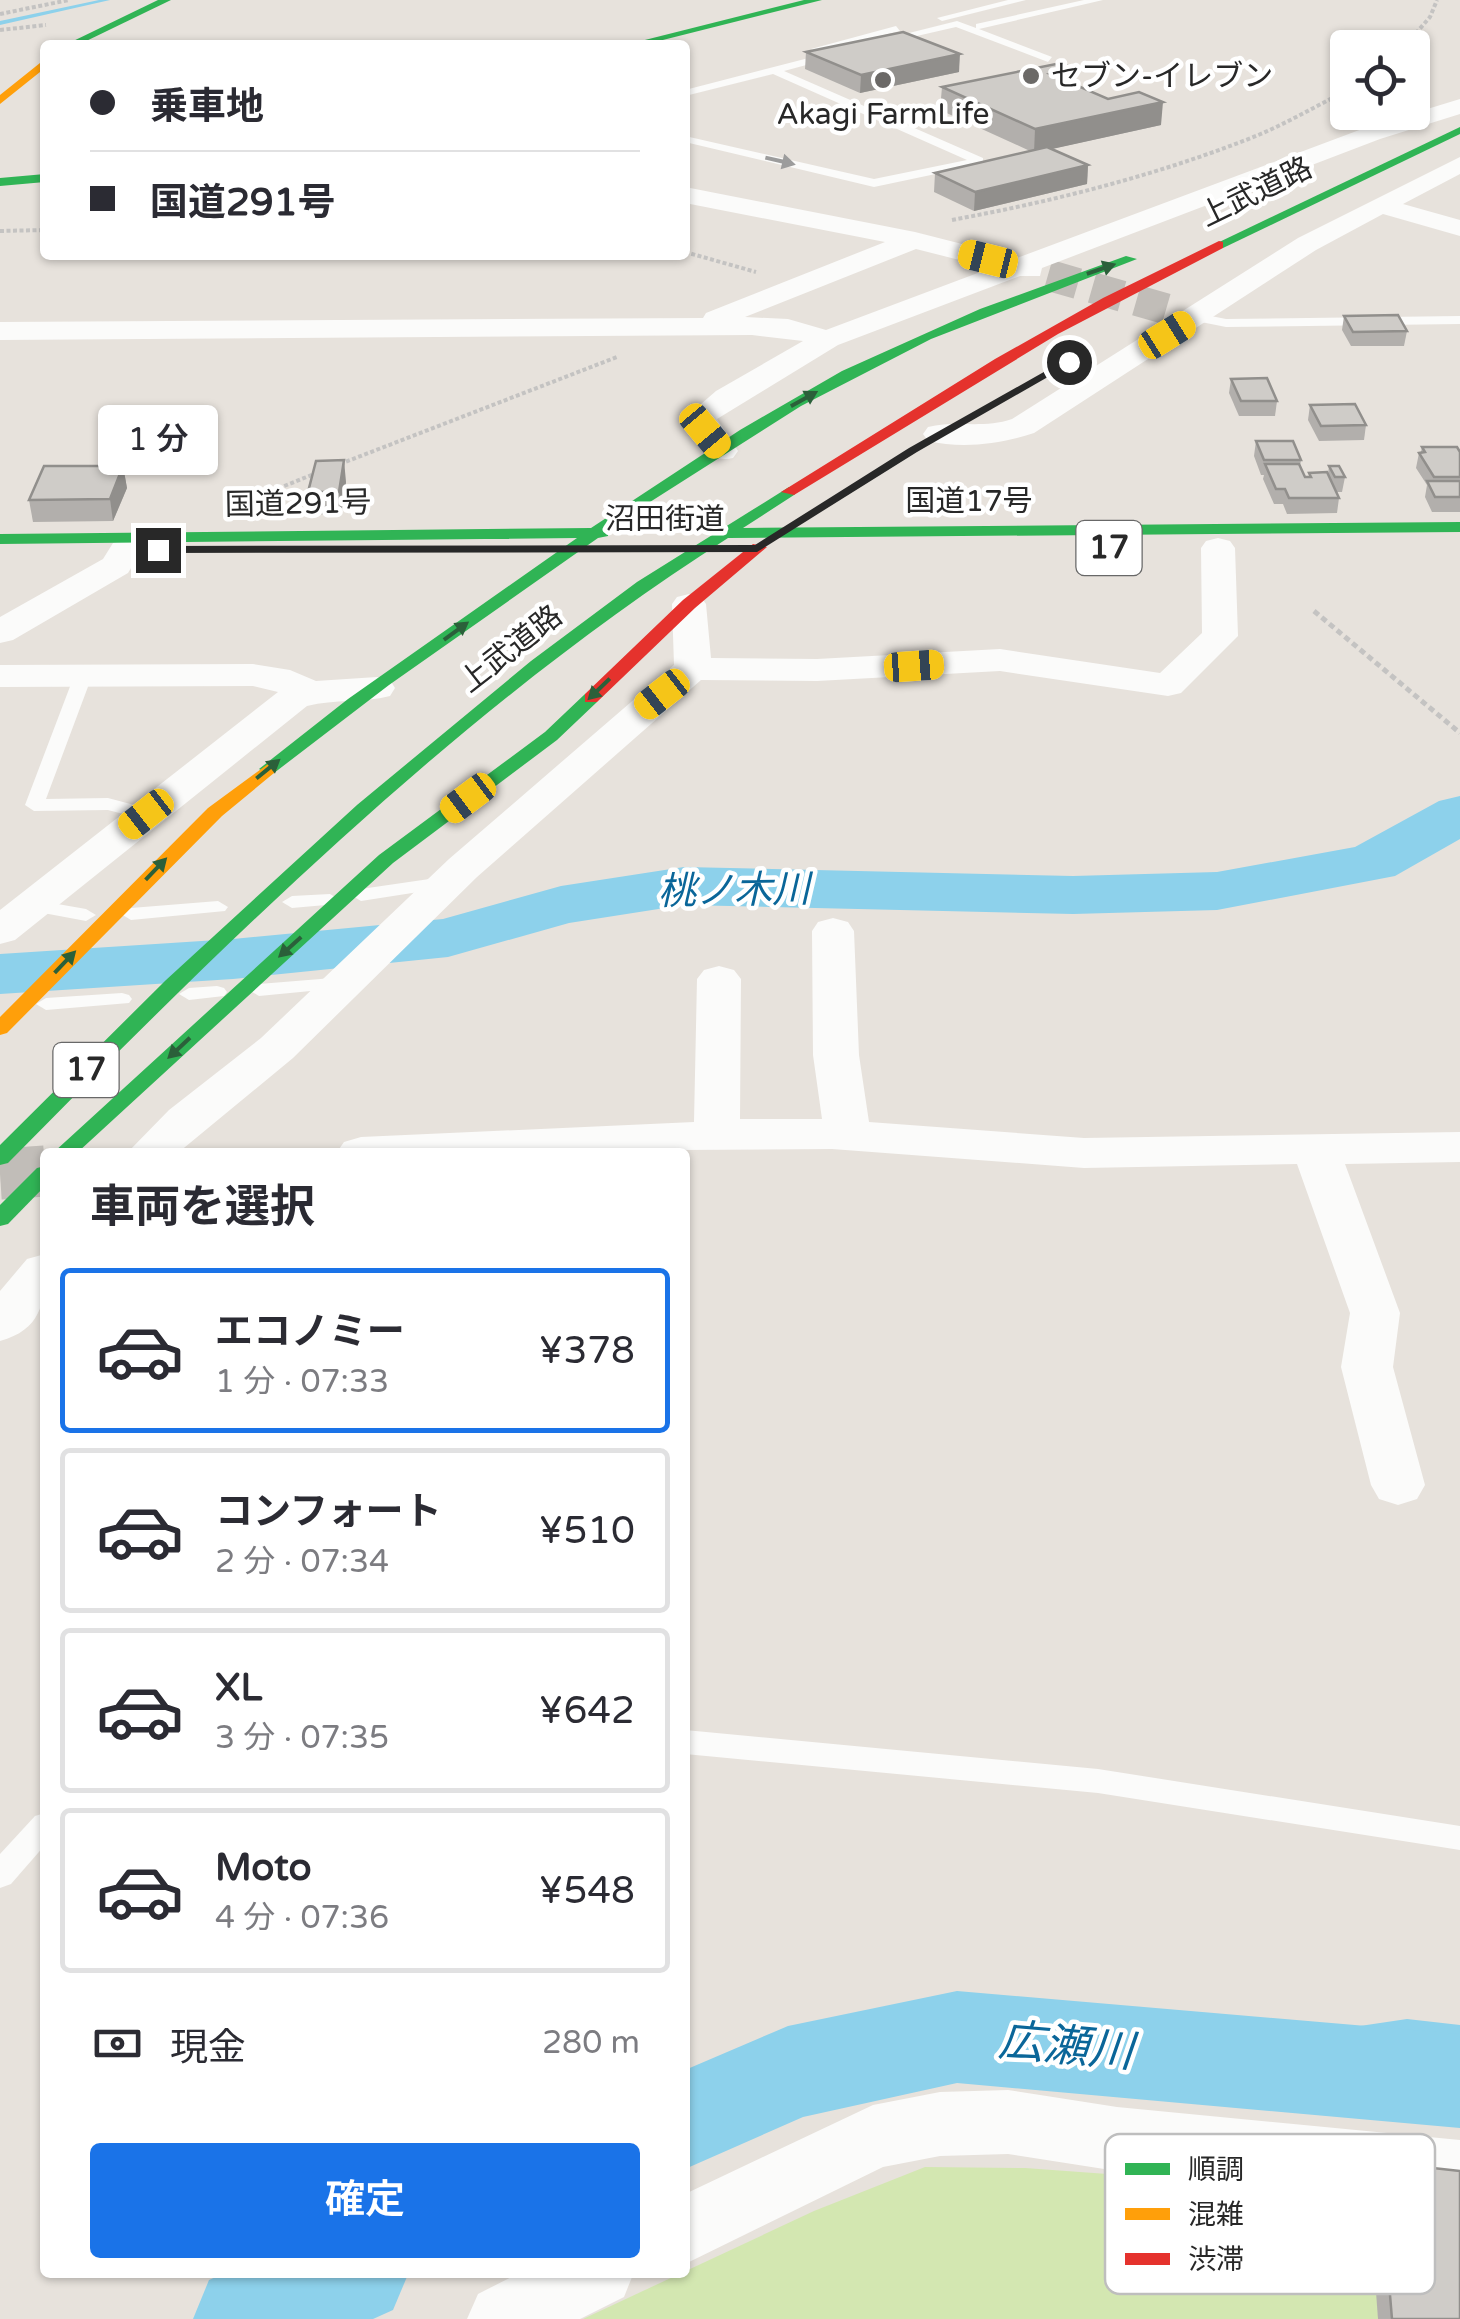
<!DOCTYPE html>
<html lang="ja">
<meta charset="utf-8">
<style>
body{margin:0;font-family:"Varela Round","Noto Sans JP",sans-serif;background:#f7f7f7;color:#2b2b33;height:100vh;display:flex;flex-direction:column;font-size:38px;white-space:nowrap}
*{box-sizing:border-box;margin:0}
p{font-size:32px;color:#7c7c81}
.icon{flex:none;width:55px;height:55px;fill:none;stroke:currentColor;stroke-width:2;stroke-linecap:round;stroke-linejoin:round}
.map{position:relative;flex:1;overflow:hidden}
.drawer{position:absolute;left:40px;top:1148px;width:650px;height:1130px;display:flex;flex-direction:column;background:#fff;border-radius:10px;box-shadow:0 2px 8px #0004}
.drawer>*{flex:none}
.hud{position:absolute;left:40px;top:40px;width:650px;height:220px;border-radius:10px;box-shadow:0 2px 8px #0004;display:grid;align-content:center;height:220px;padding:0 50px;background:#fff}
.tools{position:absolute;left:1330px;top:30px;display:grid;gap:20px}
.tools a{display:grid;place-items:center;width:100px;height:100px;border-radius:10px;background:#fff;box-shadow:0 2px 8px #0004;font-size:50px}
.end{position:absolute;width:45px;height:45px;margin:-22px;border:12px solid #282828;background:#fff;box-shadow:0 0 0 5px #fff}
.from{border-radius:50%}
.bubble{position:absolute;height:70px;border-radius:10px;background:#fff;box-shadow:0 2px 8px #0004;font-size:32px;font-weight:600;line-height:70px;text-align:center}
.car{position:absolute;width:30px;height:60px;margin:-30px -15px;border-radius:12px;box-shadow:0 0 8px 2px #0007;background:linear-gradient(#f5c518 24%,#345 0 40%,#f5c518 0 76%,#345 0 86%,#f5c518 0)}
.hud b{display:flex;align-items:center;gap:35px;height:95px;font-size:38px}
.hud b+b{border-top:2px solid #e1e1e2}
.hud i{width:25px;height:25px;background:#2b2b33}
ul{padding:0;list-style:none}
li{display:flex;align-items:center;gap:30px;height:165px;margin:0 20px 15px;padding:0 30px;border:5px solid #e1e1e2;border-radius:10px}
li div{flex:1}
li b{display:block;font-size:38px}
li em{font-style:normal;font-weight:600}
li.on{border-color:#1a73e8}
li>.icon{width:90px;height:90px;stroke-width:1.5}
h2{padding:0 50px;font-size:45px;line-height:120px}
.pay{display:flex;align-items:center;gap:25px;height:110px;padding:0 50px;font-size:38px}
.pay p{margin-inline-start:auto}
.action{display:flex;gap:20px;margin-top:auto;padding:20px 50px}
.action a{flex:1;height:115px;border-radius:10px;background:#1a73e8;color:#fff;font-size:40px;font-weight:600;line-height:115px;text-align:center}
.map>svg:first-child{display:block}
</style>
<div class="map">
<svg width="1460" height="2319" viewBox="0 0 1460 2319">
<rect width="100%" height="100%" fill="#e7e2dc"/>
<!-- pitch -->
<path fill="#d3e7b1" d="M925,2167l100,1 359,26 76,125h-877l231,-108z"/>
<!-- water -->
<path fill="#8dd1eb" d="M1407,2019l53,6v93l-423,-44z"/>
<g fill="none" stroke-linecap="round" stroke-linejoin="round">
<!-- stream -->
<path fill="#8dd1eb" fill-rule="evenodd" d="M99,0h11l-110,25v-4z"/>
<!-- river -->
<g fill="#8dd1eb" fill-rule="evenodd">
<path d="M1460,796v43l-65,37 -178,34 -144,4 -389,-9 -115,18 -121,34 -215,22 -233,15v-40l233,-15 210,-20 118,-33 123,-19 389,9 144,-4 138,-25 84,-46z"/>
<path d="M957,1991l503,43v94l-503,-45 -154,34 -118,52v-99l103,-44z"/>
<path d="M227,2272h182l-16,38 -20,9h-180l16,-39z"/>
</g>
<!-- street-tunnel-far1 -->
<path stroke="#c1bdb8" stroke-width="31" stroke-dasharray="31 15" stroke-linecap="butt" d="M1048,275l122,35"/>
<!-- street-tunnel -->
<path stroke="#c1bdb8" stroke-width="51" stroke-dasharray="51 25" stroke-linecap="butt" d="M0,1174l45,-3"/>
<!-- path-far1 -->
<g stroke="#c4c3c2" stroke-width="4" stroke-dasharray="4 2.5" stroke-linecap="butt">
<path d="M0,14l69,-14"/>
<path d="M0,30l46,-5"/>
<path d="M1403,48l27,-31 7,-17"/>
<path d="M952,220c102,-19 202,-44 299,-82 33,-13 65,-32 97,-48"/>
<path d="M0,231l45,-1"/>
<path d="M685,252l71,20"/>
<path d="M340,464l277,-107"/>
<path d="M242,503l77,-31"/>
</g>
<!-- path -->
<path stroke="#c4c3c2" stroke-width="5" stroke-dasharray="6 4" stroke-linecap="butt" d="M1314,611l146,122"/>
<!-- lane -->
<g fill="#fbfbfa" fill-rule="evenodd">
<path d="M1008,0h18l-84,21 -5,-3z"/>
<path d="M1084,0h19l-124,29 73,28 -4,5 -92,-35 -74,17 -5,-3 80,-20 19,7v-4z"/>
<path d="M896,26l4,5 -84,21 -5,-3z"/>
<path d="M832,52l4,5 -52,14 199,87v6l-109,23 -189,-45v-6l189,43 93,-19 -194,-86 -88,22v-6z"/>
<path d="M1196,313l30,6 234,-3v8l-234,3 -35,-7 -2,-3z"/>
<path d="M83,671l9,5 -46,123 62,-1 45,12v8l-7,2 -38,-10 -74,1 -9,-6 49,-129z"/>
<path d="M450,876l10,6 -3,4 -96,15 -10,-6 10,-6z"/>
<path d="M330,894l10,6 -3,4 -45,4 -10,-6 10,-6z"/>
<path d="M29,899l57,10 10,6 -10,6 -64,-12 -3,-4 3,-4z"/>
<path d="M218,901l10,6 -3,4 -94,9 -10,-6 10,-6z"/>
<path d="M345,977l7,2 3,4 -3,4 -93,9 -10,-6 10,-6z"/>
<path d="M217,986l7,2 3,4 -3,4 -35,4 -10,-6 10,-6z"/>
<path d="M122,993l7,2 3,4 -3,4 -83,7 -10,-6 10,-6z"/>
<path d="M685,1730l413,39 362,57v24l-362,-57 -413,-39z"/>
<path d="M45,1813v32l-34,39 -11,4v-34l35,-38z"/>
</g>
<!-- street -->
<g fill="#fbfbfa" fill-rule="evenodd">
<path d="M1460,99v15l-80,25 -338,129 -2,8h-20l-182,69 -121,74 21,32 -5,7c-26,6 -41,-18 -47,-41l30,-26 87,-50 -51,-6 -752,5v-18l703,-4 3,-5 179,-71 -200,-39v-16l230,45 102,26 345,-129zM916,249l75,19 -165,62 -38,-11 -43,-2z"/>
<path d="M1460,157v17l-57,30 57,16v16l-77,-22 -67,36 -282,183c-33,11 -71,16 -106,8l-5,-7 5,-7c28,-7 56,2 84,-8l286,-181z"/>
<path d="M1218,538l12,3 5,7 3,88 -57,57 -13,3 -168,-25 -183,10 -116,-1 -224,197 -184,181 -114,94h-51l41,-42 92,-72 188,-179 225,-194 -2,-61 5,-7 12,-3 12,3 5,7 5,54 106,1 183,-10 160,24 42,-40 -1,-85 5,-7z"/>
<path d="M125,540l12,3 5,7 -14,23 -115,67 -13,3v-26l103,-58 10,-16z"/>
<path d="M253,664l37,6 26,11 61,-4 13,3 5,8 -5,8c-27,7 -55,3 -83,10l-292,234 -15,4v-34l278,-218 -25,-6 -253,1v-22z"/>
<path d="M833,918l15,4 6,9 5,124 10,67 215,16 376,-6v30l-115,2 55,149 -7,54 32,118 -8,14 -19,6 -19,-6 -8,-14 -30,-118 9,-54 -53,-149 -213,4 -252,-19 -495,3 7,-10 17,-5 333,-15 3,-143 7,-9 15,-4 15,4 7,9 -1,140h82l-9,-64 -1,-124 6,-9z"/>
<path d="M45,1254c0,41 2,74 -45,87v-50l27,-32z"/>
<path d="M1008,2090l109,17 343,33v66l-343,-35 -109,-17 -68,2 -57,11 -198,97v-70l188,-89 67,-13z"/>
<path d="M521,2272h113l-10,25 -44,22h-113l11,-25z"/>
</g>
<!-- fast -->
<g fill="#30b455" fill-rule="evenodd">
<path d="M158,0h13l-93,45h-13z"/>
<path d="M804,0h18l-179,45h-18z"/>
<path d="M1460,127v7l-237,114 -10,-3z"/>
<path d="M45,174v8l-45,4v-8z"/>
<path d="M1126,256l11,3 -206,80 -130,67 -151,96 -42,29v5l-10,2 -209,147 -115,88 -6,1 -9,-5 89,-70 229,-161 -577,6v-10l591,-6 149,-98 102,-59 138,-62z"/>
<path d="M789,487l8,5 -3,3 -51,33 717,-6v10l-732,6c-268,171 -497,399 -720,625l-8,2v-20l166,-165 191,-175 174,-144 106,-79z"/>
<path d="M591,693l6,1v8l-40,38 -164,123 -315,289h-24l325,-297 166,-123 40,-38z"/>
<path d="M45,1166v20l-37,38 -8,2v-21l37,-37z"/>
</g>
<!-- slow -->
<g fill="#ff9f0a" fill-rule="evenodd">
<path d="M45,59v9l-45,36v-9z"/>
<path d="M268,764l9,5 -3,4 -52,43 -215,217 -7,2v-18l208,-209z"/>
</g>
<!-- jam -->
<g fill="#e5322d" fill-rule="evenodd">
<path d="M1219,241l4,1v6l-165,86 -264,161 -13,-3 214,-133 108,-61z"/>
<path d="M753,544l14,3 -72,61 -98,94h-12v-8l98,-94z"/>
</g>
</g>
<!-- wall -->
<g fill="#b2afac">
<path d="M806,52l153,20 -99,21 -55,-24z"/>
<path d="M1075,69l-1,15 87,41 -110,24 37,16 -1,19 -113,27 -40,-19 1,-19 95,-22 -90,-41 2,-23z"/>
<path d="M1344,316l63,15 -3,15h-53l-9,-16z"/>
<path d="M1231,379l46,22 -2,15h-36l-10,-23z"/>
<path d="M1310,405l56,20 -2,15 -45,1 -11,-21z"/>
<path d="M1256,441l45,19 -1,6 5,11h4v-4l19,1 1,-8 16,11 -3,15h-6l3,6 -2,15 -50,1 -4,-10h-9l-11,-25 1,-4h-3l-7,-19z"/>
<path d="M1422,447l38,5v60h-28l-7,-15 2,-12 -11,-17 3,-15 2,-1z"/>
<path d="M123,466l4,22 -14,33 -80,1 -4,-22z"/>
<path d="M346,482l-5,33 -30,-1 -3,-22z"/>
<path d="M1379,2162l81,157h-82l-9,-122z"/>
</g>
<!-- shaded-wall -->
<g fill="#918f8c">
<path d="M960,54l-1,18 -99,21 1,-18z"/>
<path d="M1075,69l-1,22 -24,-17z"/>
<path d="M1163,102l-2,23 -127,28 1,-24z"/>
<path d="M1088,165l-1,19 -113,27 1,-19z"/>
<path d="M344,460l2,22 -5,33 -2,-23z"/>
<path d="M123,466l4,22 -14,33 -3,-22z"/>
</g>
<!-- building -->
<g fill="#cfccc8" stroke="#918f8c" stroke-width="2.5">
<path d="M903,32l57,22 -99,21 -55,-23z"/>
<path d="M1061,63l14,6 -25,5 58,25 31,-7 24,10 -128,27 -93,-42z"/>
<path d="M1047,147l41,18 -113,27 -40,-19z"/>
<path d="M1398,315l9,16 -54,1 -9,-16z"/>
<path d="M1267,378l10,23h-36l-10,-22z"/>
<path d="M1355,404l11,21 -45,1 -11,-21z"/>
<path d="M1256,441h37l8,19h-37z"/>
<path d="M1422,447h35l3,5v25h-26l-15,-24 6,-1z"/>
<path d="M344,460l-5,32h-31l8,-31z"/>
<path d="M1265,464h34l6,13h6l-2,-4 18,-1 12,26h-50l-4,-9h-9z"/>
<path d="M44,466h79l-13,33 -81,1z"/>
<path d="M1329,466h10l6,11h-10z"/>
<path d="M1427,481h33v16h-25z"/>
<path d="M1379,2162l81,9v148h-68z"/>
</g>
<!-- one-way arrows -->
<defs><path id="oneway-solid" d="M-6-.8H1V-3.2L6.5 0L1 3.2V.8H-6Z" transform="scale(2.5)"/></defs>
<use fill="#9c9c9c" href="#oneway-solid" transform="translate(780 161) rotate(13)"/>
<g fill="#2b603a">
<use href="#oneway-solid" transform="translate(1101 269) rotate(-19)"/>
<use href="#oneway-solid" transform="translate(804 399) rotate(-29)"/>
<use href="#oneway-solid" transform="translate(456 631) rotate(-36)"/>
<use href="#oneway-solid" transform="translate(599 689) rotate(136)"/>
<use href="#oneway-solid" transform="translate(268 769) rotate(-39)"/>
<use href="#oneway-solid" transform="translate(156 869) rotate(-46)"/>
<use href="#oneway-solid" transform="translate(290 947) rotate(138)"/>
<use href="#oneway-solid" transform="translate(65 962) rotate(-46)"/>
<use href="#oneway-solid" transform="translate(179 1048) rotate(137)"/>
</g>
<!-- route -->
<path fill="#282828" d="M1065,360l9,2 -157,90 -160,100 -599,1 -6,-3 6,-4 597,-1 154,-97z"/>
<!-- markers -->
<g fill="#6b6967" stroke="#fff" stroke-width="4">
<circle cx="1031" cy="76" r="10"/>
<circle cx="883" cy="80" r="10"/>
</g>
<g text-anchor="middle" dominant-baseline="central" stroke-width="9" stroke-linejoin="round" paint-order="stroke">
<!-- far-poi labels -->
<g font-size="30" fill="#282828" stroke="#fff" text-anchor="start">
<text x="1051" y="76">セブン-イレブン</text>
<text x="883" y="114" text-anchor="middle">Akagi FarmLife</text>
</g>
<!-- far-street labels -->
<g font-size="30" fill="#282828" stroke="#fff">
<text transform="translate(1256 192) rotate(-26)">上武道路</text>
<text x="969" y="501">国道17号</text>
<text transform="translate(298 504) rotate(-1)">国道291号</text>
<text x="665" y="519">沼田街道</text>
<text transform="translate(511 649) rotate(-38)">上武道路</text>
</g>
<!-- shield labels -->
<g fill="#fff" stroke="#686868" stroke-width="2.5">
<rect x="1076.5" y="521" width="65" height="54" rx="8"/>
<rect x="53.5" y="1043" width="65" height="54" rx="8"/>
</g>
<g font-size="32" font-weight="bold" fill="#282828">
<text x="1109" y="548">17</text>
<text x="86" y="1070">17</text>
</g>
<!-- water labels -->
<g font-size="38" font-style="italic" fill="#0a6699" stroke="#fff">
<text transform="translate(734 891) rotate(-1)">桃ノ木川</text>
</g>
<!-- near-water labels -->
<g font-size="45" font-style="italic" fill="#0a6699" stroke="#fff">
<text transform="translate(1066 2047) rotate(5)">広瀬川</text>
</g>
</g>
<!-- legend -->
<rect x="1105" y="2134" width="330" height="160" rx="15" fill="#fff" stroke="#bebebe" stroke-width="2.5"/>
<rect x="1125" y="2163" width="45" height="12" fill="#30b455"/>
<rect x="1125" y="2208" width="45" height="12" fill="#ff9f0a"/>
<rect x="1125" y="2253" width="45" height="12" fill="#e5322d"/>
<g font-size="28" fill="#282828">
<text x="1188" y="2179">順調</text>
<text x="1188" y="2224">混雑</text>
<text x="1188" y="2269">渋滞</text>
</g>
</svg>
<div class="tools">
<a><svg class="icon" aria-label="locate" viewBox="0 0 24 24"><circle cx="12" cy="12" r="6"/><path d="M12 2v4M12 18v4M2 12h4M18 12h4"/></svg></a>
</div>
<i class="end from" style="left:1069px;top:362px"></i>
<i class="end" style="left:158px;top:550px"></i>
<div class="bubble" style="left:98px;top:405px;width:120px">1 分</div>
<i class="car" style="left:988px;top:259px;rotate:284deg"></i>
<i class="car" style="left:1167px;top:335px;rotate:58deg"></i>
<i class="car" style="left:705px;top:431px;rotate:140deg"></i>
<i class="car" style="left:914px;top:666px;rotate:86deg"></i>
<i class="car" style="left:662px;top:694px;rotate:232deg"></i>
<i class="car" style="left:468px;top:798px;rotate:233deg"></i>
<i class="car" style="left:146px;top:814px;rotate:232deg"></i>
<div class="hud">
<b><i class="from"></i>乗車地</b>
<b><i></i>国道291号</b>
</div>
<section class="drawer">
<h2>車両を選択</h2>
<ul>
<li class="on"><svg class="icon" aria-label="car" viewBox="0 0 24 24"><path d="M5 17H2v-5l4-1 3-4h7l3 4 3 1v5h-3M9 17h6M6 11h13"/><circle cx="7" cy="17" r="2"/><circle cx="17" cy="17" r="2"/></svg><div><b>エコノミー</b><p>1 分 · 07:33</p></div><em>¥378</em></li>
<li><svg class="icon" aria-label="car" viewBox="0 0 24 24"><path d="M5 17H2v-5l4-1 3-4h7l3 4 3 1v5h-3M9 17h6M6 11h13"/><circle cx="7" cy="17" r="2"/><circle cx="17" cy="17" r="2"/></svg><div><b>コンフォート</b><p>2 分 · 07:34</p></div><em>¥510</em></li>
<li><svg class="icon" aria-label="car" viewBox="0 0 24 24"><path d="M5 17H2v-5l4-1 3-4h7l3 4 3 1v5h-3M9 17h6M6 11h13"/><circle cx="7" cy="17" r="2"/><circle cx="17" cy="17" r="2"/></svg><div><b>XL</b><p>3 分 · 07:35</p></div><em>¥642</em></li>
<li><svg class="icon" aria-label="car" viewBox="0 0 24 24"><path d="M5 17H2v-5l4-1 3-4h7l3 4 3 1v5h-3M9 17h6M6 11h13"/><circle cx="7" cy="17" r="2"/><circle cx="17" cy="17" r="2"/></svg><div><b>Moto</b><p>4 分 · 07:36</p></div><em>¥548</em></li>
</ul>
<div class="pay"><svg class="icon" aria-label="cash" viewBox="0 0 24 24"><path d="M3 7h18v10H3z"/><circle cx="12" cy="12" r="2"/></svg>現金<p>280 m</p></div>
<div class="action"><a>確定</a></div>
</section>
</div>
